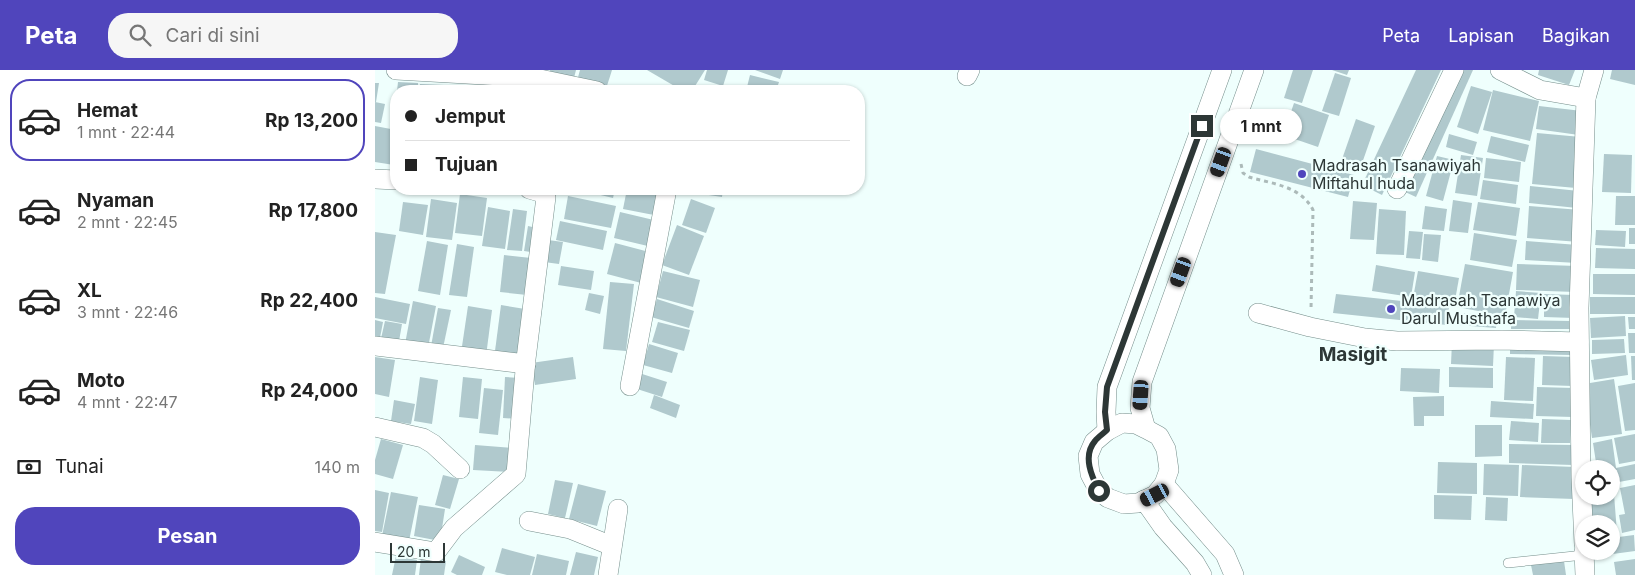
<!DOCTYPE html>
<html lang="id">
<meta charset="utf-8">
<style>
body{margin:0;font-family:Inter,sans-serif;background:#f6f6f6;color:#222;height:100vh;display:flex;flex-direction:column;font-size:19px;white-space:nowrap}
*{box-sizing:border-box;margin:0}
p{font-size:16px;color:#767676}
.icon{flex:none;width:28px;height:28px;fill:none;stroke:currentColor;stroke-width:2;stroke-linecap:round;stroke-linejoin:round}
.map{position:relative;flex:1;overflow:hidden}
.sheet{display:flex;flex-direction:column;background:#fff;width:375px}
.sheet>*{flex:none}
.hud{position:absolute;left:15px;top:15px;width:475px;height:110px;border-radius:20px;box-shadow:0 1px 4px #0004;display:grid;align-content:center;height:110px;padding:0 15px;background:#fff}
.buttons{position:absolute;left:1200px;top:390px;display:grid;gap:10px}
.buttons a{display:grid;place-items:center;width:45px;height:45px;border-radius:50%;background:#fff;box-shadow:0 1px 4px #0004;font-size:25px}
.scale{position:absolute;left:15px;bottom:12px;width:55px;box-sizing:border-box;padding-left:5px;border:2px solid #2d3736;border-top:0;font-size:14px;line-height:18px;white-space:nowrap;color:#2d3736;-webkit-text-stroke:4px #effffd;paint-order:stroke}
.end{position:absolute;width:22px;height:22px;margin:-11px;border:6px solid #2d3736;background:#fff;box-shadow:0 0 0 2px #fff}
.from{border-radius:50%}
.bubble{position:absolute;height:35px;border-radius:18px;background:#fff;box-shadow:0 1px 4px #0004;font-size:16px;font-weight:700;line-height:35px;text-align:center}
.car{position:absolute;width:15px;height:30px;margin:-15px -8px;border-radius:6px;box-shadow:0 0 4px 1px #0007;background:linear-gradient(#222 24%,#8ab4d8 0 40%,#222 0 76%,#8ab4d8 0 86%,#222 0)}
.hud b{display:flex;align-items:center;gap:18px;height:48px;font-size:19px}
.hud b+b{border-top:1px solid #e0e0e0}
.hud i{width:12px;height:12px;background:#222}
ul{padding:9px 0 0;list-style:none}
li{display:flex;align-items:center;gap:15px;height:82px;margin:0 10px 8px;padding:0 5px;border:2px solid transparent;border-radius:20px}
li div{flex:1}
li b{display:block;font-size:19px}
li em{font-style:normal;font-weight:700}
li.current{border-color:#5045bc}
li>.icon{width:45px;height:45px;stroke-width:1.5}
.pay{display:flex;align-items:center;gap:12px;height:55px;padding:0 15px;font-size:19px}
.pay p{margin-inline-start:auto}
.action{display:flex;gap:10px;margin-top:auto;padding:10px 15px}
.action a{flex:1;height:58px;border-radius:20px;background:#5045bc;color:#fff;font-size:20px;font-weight:700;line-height:58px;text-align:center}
header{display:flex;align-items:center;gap:30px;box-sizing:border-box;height:70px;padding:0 25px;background:#5045bc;color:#fff}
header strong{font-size:24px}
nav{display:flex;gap:28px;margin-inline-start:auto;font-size:18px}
.search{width:350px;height:45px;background:#f6f6f6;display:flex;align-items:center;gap:12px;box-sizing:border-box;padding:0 18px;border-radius:20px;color:#767676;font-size:19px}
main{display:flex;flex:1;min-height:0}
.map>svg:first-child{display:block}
</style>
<header>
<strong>Peta</strong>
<div class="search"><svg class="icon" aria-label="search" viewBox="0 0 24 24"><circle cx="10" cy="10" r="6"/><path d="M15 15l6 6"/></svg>Cari di sini</div>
<nav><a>Peta</a><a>Lapisan</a><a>Bagikan</a></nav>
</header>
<main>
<section class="sheet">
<ul>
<li class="current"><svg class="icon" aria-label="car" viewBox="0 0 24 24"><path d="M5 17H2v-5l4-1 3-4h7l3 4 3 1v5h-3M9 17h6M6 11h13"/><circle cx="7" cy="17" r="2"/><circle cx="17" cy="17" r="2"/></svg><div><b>Hemat</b><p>1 mnt · 22:44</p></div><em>Rp 13,200</em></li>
<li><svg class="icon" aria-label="car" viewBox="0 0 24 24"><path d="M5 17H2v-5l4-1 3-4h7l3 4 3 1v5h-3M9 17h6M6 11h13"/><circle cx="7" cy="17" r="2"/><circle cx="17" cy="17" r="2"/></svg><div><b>Nyaman</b><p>2 mnt · 22:45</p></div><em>Rp 17,800</em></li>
<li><svg class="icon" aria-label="car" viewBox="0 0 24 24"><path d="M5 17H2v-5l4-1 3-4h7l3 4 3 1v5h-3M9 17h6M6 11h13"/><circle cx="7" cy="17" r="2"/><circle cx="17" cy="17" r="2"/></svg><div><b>XL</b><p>3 mnt · 22:46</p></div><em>Rp 22,400</em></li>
<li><svg class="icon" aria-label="car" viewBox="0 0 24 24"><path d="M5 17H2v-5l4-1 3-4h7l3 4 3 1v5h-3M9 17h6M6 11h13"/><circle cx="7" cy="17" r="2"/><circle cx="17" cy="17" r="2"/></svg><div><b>Moto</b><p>4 mnt · 22:47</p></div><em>Rp 24,000</em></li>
</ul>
<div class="pay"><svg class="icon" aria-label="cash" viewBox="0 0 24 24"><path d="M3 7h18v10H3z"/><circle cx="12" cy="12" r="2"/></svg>Tunai<p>140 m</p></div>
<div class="action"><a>Pesan</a></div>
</section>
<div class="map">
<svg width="1260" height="505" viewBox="0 0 1260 505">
<rect width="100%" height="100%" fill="#effffd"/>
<!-- building -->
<g fill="#b0c9cd">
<path d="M175,0h26l-3,12 -24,-6z"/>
<path d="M205,0h32l-6,19 -29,-8z"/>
<path d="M272,0h58l-13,21h-9z"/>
<path d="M332,0h21l-5,16 -19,-6z"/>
<path d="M380,0h28l-3,9z"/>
<path d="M918,0h20l-11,33 -18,-5z"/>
<path d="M957,0h17l-2,5z"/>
<path d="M1041,0h25l-59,125 -20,-10z"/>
<path d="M1082,0h16l-57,127 -13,-6z"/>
<path d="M1164,0h36l-6,15 -31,-10z"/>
<path d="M1237,0h23v15l-25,-6z"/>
<path d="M960,3l16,5 -12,38 -17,-5z"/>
<path d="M375,5l29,7 -3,9h-30z"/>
<path d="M23,12l20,1v8h-21z"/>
<path d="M0,13h4l-3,19h-1z"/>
<path d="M45,14l24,1 -1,6h-23z"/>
<path d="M1096,16l21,6 -14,42 -21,-7z"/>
<path d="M1118,20l46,11 -9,40 -47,-11z"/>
<path d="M0,32l10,2 -4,19 -6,-1z"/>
<path d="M919,33l35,12 -11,32 -35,-12z"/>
<path d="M1164,36l43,5 -3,24 -43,-6z"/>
<path d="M981,49l19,7 -16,46 -19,-7z"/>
<path d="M0,56l21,4v21l-2,14 -19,-3z"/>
<path d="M1162,63l44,4 -5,51 -44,-4z"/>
<path d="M1074,64l28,8 -4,13 -27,-8z"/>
<path d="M1116,66l38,9 -4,17 -38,-10z"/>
<path d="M881,79l98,26 -6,22 -98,-25z"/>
<path d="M1229,84l28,1 -1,38 -29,-1z"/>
<path d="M1086,85l22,3 -6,38 -22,-3z"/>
<path d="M1062,86l17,4 -11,41 -17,-5z"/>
<path d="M1111,88l35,4 -2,20 -35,-4z"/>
<path d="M1108,110l35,5 -2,19 -36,-5z"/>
<path d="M1155,116l49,5 -2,17 -48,-5z"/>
<path d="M201,119h39l-2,9z"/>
<path d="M252,119h38l-6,27 -36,-7z"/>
<path d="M314,119h34l-1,8 -33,-5z"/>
<path d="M372,119h17l-3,6z"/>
<path d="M85,124l27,4 -5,38 -27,-3z"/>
<path d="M193,126l48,10 -5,22 -47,-9z"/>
<path d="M1241,126h19v29h-20z"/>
<path d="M56,129l26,4 -5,37 -26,-3z"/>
<path d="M316,129l24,9 -9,25 -24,-8z"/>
<path d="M1078,130l19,3 -4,30 -19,-2z"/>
<path d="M978,131l24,2 -3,37 -24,-1z"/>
<path d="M28,132l25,3 -5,30 -24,-4z"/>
<path d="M1103,132l42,6 -4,28 -43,-6z"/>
<path d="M1050,136l22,3 -3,22 -22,-2z"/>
<path d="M1154,136l52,4 -2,32 -52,-4z"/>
<path d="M113,137l22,4 -5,38 -23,-3z"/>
<path d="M138,139l14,2 -5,40 -15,-1z"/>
<path d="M1004,139l27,2 -2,44 -28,-1z"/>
<path d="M245,142l38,9 -6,26 -38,-9z"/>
<path d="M185,151l47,10 -4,19 -47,-10z"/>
<path d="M302,155l27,11 -15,39 -27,-10z"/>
<path d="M153,156l13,3 -4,24 -13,-2z"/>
<rect x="1254" y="158" width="6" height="16"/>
<path d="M1221,160l30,1 -1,16 -30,-2z"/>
<path d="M1034,161l14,1 -3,27 -14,-1z"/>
<path d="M0,162l21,3 -11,59 -10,-1z"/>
<path d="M1099,163l43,7 -5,27 -42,-7z"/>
<path d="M1049,164l17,1 -3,27 -16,-2z"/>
<path d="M173,170l15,2 -4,22 -15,-2z"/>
<path d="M52,171l21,4 -8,50 -22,-4z"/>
<path d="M1151,171l52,4 -1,18 -52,-3z"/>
<path d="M240,173l38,10 -8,31 -38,-10z"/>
<path d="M82,174l17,3 -7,50 -18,-2z"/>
<path d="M1221,178l39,1v20l-40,-1z"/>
<path d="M129,185l27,3 -4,37 -27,-3z"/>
<path d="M1090,194l48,8 -8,44 -48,-9z"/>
<path d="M1142,194l60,2 -1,26 -60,-2z"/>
<path d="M1001,195l39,7 -4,25 -39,-6z"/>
<path d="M186,196l33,5 -3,19 -33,-5z"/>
<path d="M288,201l37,9 -7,27 -37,-10z"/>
<path d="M1043,201l41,7 -5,28 -41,-8z"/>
<path d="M1218,204h42v21l-42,-1z"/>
<path d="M235,212l24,2 -8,67 -23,-2z"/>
<path d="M1141,221l25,2 -3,26 -24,-2z"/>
<path d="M214,223l15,3 -4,18 -15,-4z"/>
<path d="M961,224l113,12 -2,19 -114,-12z"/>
<path d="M1169,224l30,1v23l-30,-1z"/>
<path d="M0,227l35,7 -4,20 -31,-6z"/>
<rect x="1215" y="227" width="45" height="17"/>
<path d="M282,229l37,12 -5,17 -38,-11z"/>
<path d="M38,231l23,5 -8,42 -23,-4z"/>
<path d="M126,235l24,4 -7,46 -23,-4z"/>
<path d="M93,236l24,4 -6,46 -25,-3z"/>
<path d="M63,238l13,2 -8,38 -12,-2z"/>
<path d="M1084,243l38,3 -1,12 -38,-3z"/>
<path d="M1250,246l1,20 -35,2 -1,-20z"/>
<path d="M1253,247h7v12h-6z"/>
<path d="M0,250l8,2 -4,21 -4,-1z"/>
<path d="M1136,250l61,1 -1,8h-60z"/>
<path d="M10,251l17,3 -4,23 -18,-4z"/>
<path d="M283,252l32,8 -6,21 -32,-9z"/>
<path d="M1253,263h7v20h-6z"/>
<path d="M1249,269l1,14 -33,1v-14z"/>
<path d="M1135,271l63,2 -1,12 -62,-1z"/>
<path d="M1077,272l42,2 -1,22 -42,-2z"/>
<path d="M274,274l29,9 -6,20 -29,-8z"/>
<path d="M1251,285l2,20 -34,5 -3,-20z"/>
<path d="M1168,286l31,1 -1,29 -31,-1z"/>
<path d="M1256,286h4v24h-3z"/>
<path d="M0,287l20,3 -6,37 -14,-3z"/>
<path d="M198,287l3,22 -41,6 -4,-22z"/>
<path d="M1131,287l29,1 -2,43 -29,-1z"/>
<path d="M1074,297l44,1v20l-44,-1z"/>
<path d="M1026,298l39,1 -1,24 -39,-2z"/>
<path d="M264,303l28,9 -5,15 -28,-9z"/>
<path d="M45,307l18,3 -6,44 -18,-3z"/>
<path d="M88,307l19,2 -4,40 -19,-2z"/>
<path d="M130,307l15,1 -2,41 -15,-1z"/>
<path d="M1239,309l8,55 -30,4 -8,-54z"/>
<path d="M1260,313v47l-10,1 -7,-45z"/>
<path d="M1162,317l37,1 -1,29 -37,-1z"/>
<path d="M109,318l19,2 -5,45 -19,-2z"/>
<path d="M279,325l26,10 -4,13 -26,-10z"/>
<path d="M1069,326v20h-20v10h-10l-1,-29z"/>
<path d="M19,330l21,4 -4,20 -20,-3z"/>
<path d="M1116,331l43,3 -1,15 -43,-2z"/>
<path d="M1167,349l29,1 -1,23h-29z"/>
<path d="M1136,351l28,2 -1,19 -29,-2z"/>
<path d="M1100,355h27v31l-27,1z"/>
<path d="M1260,364v27l-16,3 -5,-26z"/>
<path d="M6,369l22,6 -10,34 -18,-5v-14z"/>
<path d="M1237,369l4,29 19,-4v15l-16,3 -2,-12 -6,1v-2h-14l-4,-26z"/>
<path d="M1134,374l65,1 -1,20 -64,-2z"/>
<path d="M100,375l38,3 -2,24 -38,-2z"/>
<path d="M1063,392l39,1v31l-40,-1z"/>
<path d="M1109,394l35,1 -1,31 -35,-1z"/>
<path d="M1147,395l53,2 -1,32 -54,-2z"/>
<path d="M68,405l16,4 -9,30 -15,-4z"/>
<path d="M180,410l18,3 -8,35 -17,-4z"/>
<path d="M1236,411h2l4,52h-6v-9h-21l-2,-28h23z"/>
<path d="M203,414l28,7 -9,35 -28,-7z"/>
<path d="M1260,415v45l-13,3 -3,-18 6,-1 -5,-26z"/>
<path d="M0,420l14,3 -7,39 -7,-1z"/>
<path d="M16,422l27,5 -9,44 -27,-5z"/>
<path d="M1059,425l38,1 -1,24 -37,-1z"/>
<path d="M1111,427l22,1 -1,23 -22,-1z"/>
<path d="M44,435l26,4 -5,32 -26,-5z"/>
<path d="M1259,465l1,16 -37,5v-5h13v-13z"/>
<path d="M127,478l33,9 -5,18h-23l-12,-3z"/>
<path d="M201,482l22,5 -4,18h-24z"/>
<path d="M162,484l32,7 -3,14h-34z"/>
<path d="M84,485l26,12 -3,8h-25l-6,-3z"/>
<path d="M21,486l21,4 -2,15h-23z"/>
<path d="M46,488l25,3 -2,14h-25z"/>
<path d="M1260,489v16h-19l-2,-13z"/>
<path d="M1189,491l2,14h-33l-2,-10z"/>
</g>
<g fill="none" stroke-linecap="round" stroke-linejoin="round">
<!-- lane casing -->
<g stroke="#758e8b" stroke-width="10">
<path id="lane" d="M1133,493l76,-8"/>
</g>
<!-- street casing -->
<g stroke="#758e8b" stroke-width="20">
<g id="street">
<path d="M21,0l139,8 62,13"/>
<path d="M1125,0l40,20 46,8"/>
<path d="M592,6l3,-6"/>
<path d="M0,109l21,1"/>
<path d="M1022,119l57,-119"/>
<path d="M883,243l52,14 55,11 32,3 105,-1 77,2"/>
<path d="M0,276l151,18"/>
<path d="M255,316l37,-197"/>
<path d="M0,357l48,11 10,6 27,25"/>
<path d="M771,359l-10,-5 -14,-1 -15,8 -13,11 -6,14 2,18 9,17 9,7 16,6 14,-1 17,-8 9,-11 5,-14 -3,-21 -7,-13 -13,-7 -6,-21 2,-26 112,-312"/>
<path d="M732,361l-1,-19 1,-25 115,-317"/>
<path d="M789,414l61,70 9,21"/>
<path d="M769,430l19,27 32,36 7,12"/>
<path d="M154,451l41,8 42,17"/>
<path d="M0,472l61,10 18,-24 62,-54 10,-115 20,-162 -3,-4 -14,-4"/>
<path d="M1209,474l-3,-67 -2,-169 7,-210 8,-28"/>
<path d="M1209,481l1,24"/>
<path d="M233,505l10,-66"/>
</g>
</g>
<!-- path -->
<path stroke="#acbab9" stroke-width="3" stroke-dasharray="4 4" stroke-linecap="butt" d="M866,94l2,9 6,4c24,7 52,9 64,33l-2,99"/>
<!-- lane -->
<use href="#lane" stroke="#fff" stroke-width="9"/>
<!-- street -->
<use href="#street" stroke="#fff" stroke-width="19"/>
</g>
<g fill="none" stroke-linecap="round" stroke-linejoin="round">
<!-- route -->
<path stroke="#2d3736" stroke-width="6" d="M724,421c-7,-14 -17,-35 -4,-50 3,-4 8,-7 12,-11l-2,-18 2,-25 95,-261"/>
</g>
<!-- markers -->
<g fill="#5045bc" stroke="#effffd" stroke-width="2">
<circle cx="927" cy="104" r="5"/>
<circle cx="1016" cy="239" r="5"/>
</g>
<g text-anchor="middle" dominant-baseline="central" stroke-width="4.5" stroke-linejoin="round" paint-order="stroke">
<!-- poi labels -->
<g font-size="16" fill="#2d3736" stroke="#effffd" text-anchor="start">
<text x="937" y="95">Madrasah Tsanawiyah<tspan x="937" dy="18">Miftahul huda</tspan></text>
<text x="1026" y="230">Madrasah Tsanawiya<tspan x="1026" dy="18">Darul Musthafa</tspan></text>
</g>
<!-- quarter labels -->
<g font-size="19" font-weight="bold" fill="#2d3736" stroke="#effffd">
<text x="978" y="284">Masigit</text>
</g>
</g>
</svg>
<div class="buttons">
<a><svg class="icon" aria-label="locate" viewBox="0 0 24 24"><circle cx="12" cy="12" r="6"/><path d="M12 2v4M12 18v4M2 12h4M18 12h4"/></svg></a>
<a><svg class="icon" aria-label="layers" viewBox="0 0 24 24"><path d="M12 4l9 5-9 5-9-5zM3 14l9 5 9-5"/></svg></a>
</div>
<div class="scale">20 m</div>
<i class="end from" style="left:724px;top:421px"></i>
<i class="end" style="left:827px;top:56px"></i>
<div class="bubble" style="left:845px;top:39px;width:82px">1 mnt</div>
<i class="car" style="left:846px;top:92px;rotate:200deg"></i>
<i class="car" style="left:806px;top:202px;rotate:200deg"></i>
<i class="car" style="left:766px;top:325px;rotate:184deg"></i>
<i class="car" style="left:780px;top:425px;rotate:243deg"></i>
<div class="hud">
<b><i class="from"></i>Jemput</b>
<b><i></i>Tujuan</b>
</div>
</div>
</main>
